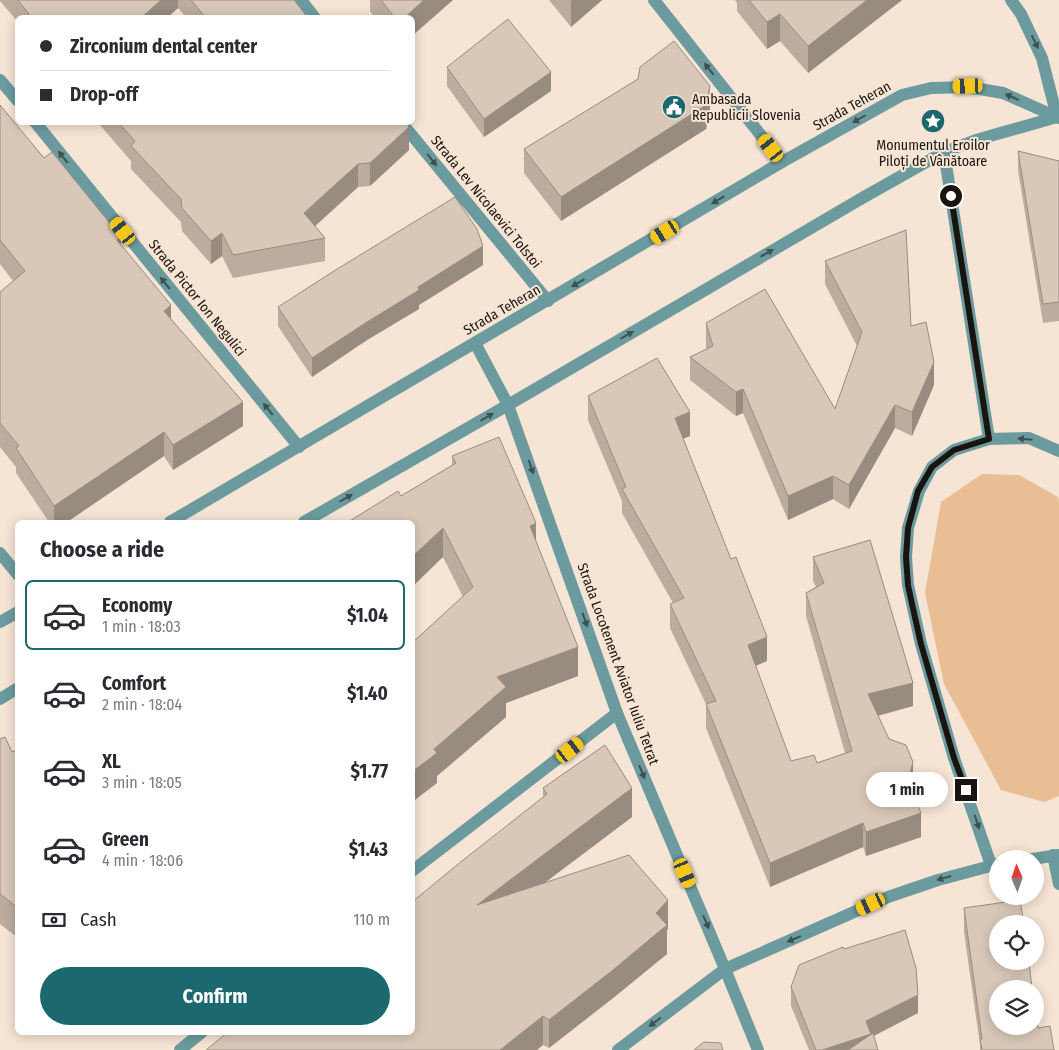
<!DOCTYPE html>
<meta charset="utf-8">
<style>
body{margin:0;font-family:"Fira Sans Condensed",sans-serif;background:#f7f7f7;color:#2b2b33;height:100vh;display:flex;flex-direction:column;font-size:19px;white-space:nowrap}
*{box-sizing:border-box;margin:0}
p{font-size:16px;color:#7c7c81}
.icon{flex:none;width:28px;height:28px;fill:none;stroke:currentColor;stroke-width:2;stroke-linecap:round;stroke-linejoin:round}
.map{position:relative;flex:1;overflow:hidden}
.panel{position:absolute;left:15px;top:520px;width:400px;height:515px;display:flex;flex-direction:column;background:#fff;border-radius:8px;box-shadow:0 2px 12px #0003}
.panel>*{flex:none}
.banner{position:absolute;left:15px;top:15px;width:400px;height:110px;border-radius:8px;box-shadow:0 2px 12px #0003;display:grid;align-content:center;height:110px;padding:0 25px;background:#fff}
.needle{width:32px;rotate:358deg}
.controls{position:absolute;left:989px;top:850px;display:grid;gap:10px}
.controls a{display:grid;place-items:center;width:55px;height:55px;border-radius:50%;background:#fff;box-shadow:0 2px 12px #0003;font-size:25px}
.end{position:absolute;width:22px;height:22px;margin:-11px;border:6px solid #1a140f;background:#fff;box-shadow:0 0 0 2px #fff}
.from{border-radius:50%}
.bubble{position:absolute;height:35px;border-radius:18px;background:#fff;box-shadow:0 2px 12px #0003;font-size:16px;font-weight:700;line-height:35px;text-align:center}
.car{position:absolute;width:15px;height:30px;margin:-15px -8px;border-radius:6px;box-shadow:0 0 4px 1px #0007;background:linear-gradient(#f5c518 24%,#345 0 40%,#f5c518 0 76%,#345 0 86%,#f5c518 0)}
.banner b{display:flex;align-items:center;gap:18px;height:48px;font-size:19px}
.banner b+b{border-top:1px solid #e1e1e2}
.banner i{width:12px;height:12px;background:#2b2b33}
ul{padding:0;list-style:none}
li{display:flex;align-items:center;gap:15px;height:70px;margin:0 10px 8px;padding:0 15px;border:2px solid transparent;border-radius:8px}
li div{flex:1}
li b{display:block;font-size:19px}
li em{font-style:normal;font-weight:700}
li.on{border-color:#1b686e}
li>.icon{width:45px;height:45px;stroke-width:1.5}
h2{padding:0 25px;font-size:22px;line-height:60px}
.pay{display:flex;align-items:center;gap:12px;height:55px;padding:0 25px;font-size:19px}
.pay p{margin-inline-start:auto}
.cta{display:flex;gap:10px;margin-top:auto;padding:10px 25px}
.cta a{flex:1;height:58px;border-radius:30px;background:#1b686e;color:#fff;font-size:20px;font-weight:700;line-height:58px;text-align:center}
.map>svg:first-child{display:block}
</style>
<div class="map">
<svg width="1059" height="1050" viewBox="0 0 1059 1050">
<rect width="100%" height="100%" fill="#f6e4d4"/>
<!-- green -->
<path fill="#e9be95" d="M982,474l37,1 39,22 1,3v296l-15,6 -43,-12 -57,-106 -19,-91 16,-91z"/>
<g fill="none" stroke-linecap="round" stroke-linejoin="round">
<!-- street -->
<g stroke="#6b9b9f" stroke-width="12">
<path d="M301,0l14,18"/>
<path d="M654,0l128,162"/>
<path d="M1011,0l10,14 21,44 15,59"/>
<path d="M0,80l18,21"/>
<path d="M35,122l264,325"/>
<path d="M401,122l147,179"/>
<path d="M944,152l45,287"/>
<path d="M475,343l33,62 109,308 108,256 33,81"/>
<path d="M170,522l612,-360 120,-67 29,-7 37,-1 35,6 56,25"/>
<path d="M304,522l204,-117 356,-208 80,-45 32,-12 81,-23"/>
<path d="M0,553l18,22"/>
<path d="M0,622l18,-10"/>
<path d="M0,699l18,-11"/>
<path d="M1053,855l6,29"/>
<path d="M1032,859l27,-4"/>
<path d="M991,865l-37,-107 -33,-114 -13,-59 -2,-28 2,-29 11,-37 13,-24 22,-17 35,-11 40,-1 30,13"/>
<path d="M412,871l205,-158"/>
<path d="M180,1050l22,-18"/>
<path d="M618,1050l107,-81 163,-72 50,-17 60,-16"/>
</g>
</g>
<!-- wall -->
<g fill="#bbac9e">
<path d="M0,0h294l14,18h-121l-9,-10 -11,10h-149v4l-18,-21z"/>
<path d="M370,0h83l-41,18h-37l-5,-7z"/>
<path d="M549,0h53l-31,27z"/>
<path d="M735,0h167l-94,73 -28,-32 -13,8 -30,-38v-8z"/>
<path d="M447,67l104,24 -67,46 -37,-51z"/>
<path d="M0,105l44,53 77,87 122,181 -70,44 -9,-14 -97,66h-18l-33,-49v-6l-16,-20v-155l13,-11 -13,-17z"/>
<path d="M710,111l-4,18 -145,92 -37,-48v-24z"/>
<path d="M100,122h305l4,28 -39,36 -12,1 -43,39 10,12v23l-92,17 -11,-22 -11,8 -29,-33 -1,-9 -50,-53v-8l-31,-36z"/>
<path d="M1018,151l41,10v160l-16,2 -25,-153z"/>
<path d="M825,261l86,65 23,59 -22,51 -17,-8 -46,81 -16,-10 -45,21 -45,-107 -7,3 -46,-36v-23l16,-8v-26l129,86 22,-63 -32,-62z"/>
<path d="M483,265l-64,40v4l-52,31 -55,37 -34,-51v-19z"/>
<path d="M588,396l102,40 -7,3 84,222 -12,5 36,95 26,2 28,-10 -39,-137v-23l10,-6 -3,-6v-24l100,149 -35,10 11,23 24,39v17l8,42 -55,19 -3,-9 -93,40 -64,-159v-24l-36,-76v-24l3,-1 -51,-90v-12l-34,-81z"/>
<path d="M452,456l84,86 42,134 -72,27v14l-69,59v7l-25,19v-159l51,-46 -20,-40 -42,-61 51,-31z"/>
<path d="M0,739l12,13 6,-3v189l-18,-14z"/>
<path d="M543,788l89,29 -88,66 124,46 -1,1v24l-54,44 -64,50 -6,-3 -131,-13 131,-235z"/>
<path d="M964,908l74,120 16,22h-74v-5l-16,-113z"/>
<path d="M844,949l74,64 -44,23 4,14h-69l-18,-44v-19z"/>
</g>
<!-- shaded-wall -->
<g fill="#988c81">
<path d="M161,0h17v8l-11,10h-26z"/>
<path d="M424,0h29l-41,36v-18h-8z"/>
<path d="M572,0h30l-31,27v-26z"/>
<path d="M867,0h35l-94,73v-27z"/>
<path d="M780,14v27l-13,8v-27z"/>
<path d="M551,72v19l-67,46v-18z"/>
<path d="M710,86v25l-4,18 -145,92v-24z"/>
<path d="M409,127v23l-39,36v-23z"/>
<path d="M358,164v23l-54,49v-23z"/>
<path d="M222,233v23l-11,8v-23z"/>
<path d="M121,237v25l-4,-22z"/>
<path d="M483,246v19l-64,40v4l-52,31 -55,37v-19l106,-71z"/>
<path d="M171,305v25l-7,-19z"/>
<path d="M934,362v23l-22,51v-24z"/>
<path d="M743,389v24l-7,3v-24z"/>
<path d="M243,402v24l-70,44v-25z"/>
<path d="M895,405v23l-46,81v-24z"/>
<path d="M690,412v24l-15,6v-24z"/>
<path d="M164,432v24l-97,66h-13v-16z"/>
<path d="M833,476v23l-45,21v-24z"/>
<path d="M536,523v30l-6,-27z"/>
<path d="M443,528v29l-31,30v-30z"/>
<path d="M767,637v24l-19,8v-24z"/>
<path d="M578,647v29l-72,27v14l-69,59v7l-25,19v-30l22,-23 63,-72z"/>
<path d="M913,683v23l-45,12v-24z"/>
<path d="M913,762v18v-1v24l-4,-19 1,-11z"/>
<path d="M632,788v29l-155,117v-29z"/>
<path d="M921,813v24l-55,19v-24z"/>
<path d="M863,823v24l-93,40v-24z"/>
<path d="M668,900v29l-1,1v24l-54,44 -64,50v-28l107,-107z"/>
<path d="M918,995v18l-47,24v13h-49l44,-29z"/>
<path d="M543,1016v29l-6,5h-37z"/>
</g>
<!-- building -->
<g fill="#d9c8b8" stroke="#988c81">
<path d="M18,0h143l-20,18h-109z"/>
<path d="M191,0h103l14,18h-102z"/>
<path d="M381,0h43l-20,18h-9z"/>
<path d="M749,0h118l-59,46 -28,-32 -13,8z"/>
<path d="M508,19l43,53 -67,47 -37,-52z"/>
<path d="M674,41l36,45 -4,19 -145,92 -37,-48 114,-70 2,-12z"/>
<path d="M0,105l44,53 8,-6 69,85 -4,3 54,65 -7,6 79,91 -70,43 -9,-13 -110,74 -38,-58 3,-2 -19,-23v-131l25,-21 -25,-31z"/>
<path d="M118,122h287l4,5 -39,36 -12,1 -54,49 21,25 -92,17 -11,-22 -11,8 -29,-33 -1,-9 -50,-53 4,-5z"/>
<path d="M1018,151l41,10v141l-16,2z"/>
<path d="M455,197l22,32 6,17 -65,41 1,3 -52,32 -55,36 -34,-51 56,-36z"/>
<path d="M906,230l5,96 15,-4 8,40 -22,50 -17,-7 -46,80 -16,-9 -45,20 -45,-107 -7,3 -46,-35 23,-11 -7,-23 59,-34 70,120 27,-77 -37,-71z"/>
<path d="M657,358l33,54 -15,6 56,141 5,-2 31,80 -19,8 43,116 23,-6 3,8 35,-12 -46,-158 18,-10 -11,-26 57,-17 43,143 -45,11 21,45 17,6 7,17 -3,11 3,6 -4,5 12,29 -55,19 -3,-9 -93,40 -64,-159 10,-3 -46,-97 14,-6 -62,-109 4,-2 -38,-91z"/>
<path d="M499,437l37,86 -6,3 48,121 -81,30 9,10 -72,62 3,4 -25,19v-129l61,-56 -30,-59 -31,29v-35h-64l50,-31 3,5 55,-33 -4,-7z"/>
<path d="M5,737l7,15 6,-3v159l-18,-14v-155z"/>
<path d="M605,745l27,43 -155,117 152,-50 39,45 -12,13 11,12 -54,45 -64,50 -6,-4 -43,34h-294l22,-18h184v-130l50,-41 85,-67 -4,-6z"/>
<path d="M1020,900l4,24h-26v37h31l3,28h-34v37h37v-17l3,19 12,-2 4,24h-72l-2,-11h2l-18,-131z"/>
<path d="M905,930l11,38 2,27 -52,26 5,13 -49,16h-6l-25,-63 8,-22 44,-18 1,2z"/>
<path d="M873,1033l5,17h-30z"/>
<path d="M704,1042l17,1 2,7h-29z"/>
</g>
<!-- one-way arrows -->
<defs><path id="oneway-solid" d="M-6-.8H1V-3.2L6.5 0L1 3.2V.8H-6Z" transform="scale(1.25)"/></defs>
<g fill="#3e5150">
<use href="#oneway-solid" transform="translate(1035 42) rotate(64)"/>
<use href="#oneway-solid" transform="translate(709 69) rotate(-128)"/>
<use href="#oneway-solid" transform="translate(1012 97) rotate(-156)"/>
<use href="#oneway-solid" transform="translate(859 119) rotate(150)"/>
<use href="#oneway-solid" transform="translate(63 157) rotate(-129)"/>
<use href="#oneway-solid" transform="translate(432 160) rotate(51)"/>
<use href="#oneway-solid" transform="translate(718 200) rotate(149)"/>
<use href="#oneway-solid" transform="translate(767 253) rotate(-30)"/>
<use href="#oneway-solid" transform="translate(165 283) rotate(-129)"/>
<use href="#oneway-solid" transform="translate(578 283) rotate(149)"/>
<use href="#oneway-solid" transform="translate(627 335) rotate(-30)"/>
<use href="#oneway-solid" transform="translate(268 409) rotate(-129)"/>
<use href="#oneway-solid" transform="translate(487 417) rotate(-30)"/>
<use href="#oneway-solid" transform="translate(1025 439) rotate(-175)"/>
<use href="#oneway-solid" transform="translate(531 467) rotate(71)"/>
<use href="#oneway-solid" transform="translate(346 498) rotate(-30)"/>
<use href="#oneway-solid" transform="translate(585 620) rotate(71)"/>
<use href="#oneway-solid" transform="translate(642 772) rotate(67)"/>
<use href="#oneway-solid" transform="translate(977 822) rotate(71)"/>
<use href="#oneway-solid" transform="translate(944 878) rotate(164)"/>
<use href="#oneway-solid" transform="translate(706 922) rotate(67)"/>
<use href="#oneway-solid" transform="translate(794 939) rotate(157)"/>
<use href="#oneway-solid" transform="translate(655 1022) rotate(143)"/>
</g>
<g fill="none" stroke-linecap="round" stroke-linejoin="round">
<!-- route -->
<path stroke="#1a140f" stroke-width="6" d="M951,196l38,243 -35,11 -22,17 -14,24 -10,37 -2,29 2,28 4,19 9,40 33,114 12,32"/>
</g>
<!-- icons -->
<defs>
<g id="civic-disc" transform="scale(1.25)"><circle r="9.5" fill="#1b686e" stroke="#f6e4d4"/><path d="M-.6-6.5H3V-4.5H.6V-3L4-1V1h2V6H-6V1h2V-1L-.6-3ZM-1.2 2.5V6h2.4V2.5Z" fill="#fff"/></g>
<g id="sight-disc" transform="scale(1.25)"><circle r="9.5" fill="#1b686e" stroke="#f6e4d4"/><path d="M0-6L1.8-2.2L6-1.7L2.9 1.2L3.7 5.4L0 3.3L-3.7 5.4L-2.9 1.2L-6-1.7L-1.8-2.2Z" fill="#fff"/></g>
</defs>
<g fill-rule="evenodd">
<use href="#civic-disc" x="674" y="107"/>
<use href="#sight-disc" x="933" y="121"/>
</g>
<g text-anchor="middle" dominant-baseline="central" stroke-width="4" stroke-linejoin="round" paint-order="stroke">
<!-- poi labels -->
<g font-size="14" fill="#1a140f" stroke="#f6e4d4" text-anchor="start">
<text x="692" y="99">Ambasada<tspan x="692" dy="16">Republicii Slovenia</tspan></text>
<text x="933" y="145" text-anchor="middle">Monumentul Eroilor<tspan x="933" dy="16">Piloți de Vânătoare</tspan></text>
</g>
<!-- street labels -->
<g font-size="14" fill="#1a140f" stroke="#f6e4d4">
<text transform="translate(852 106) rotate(-29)">Strada Teheran</text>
<text transform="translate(486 202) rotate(51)">Strada Lev Nicolaevici Tolstoi</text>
<text transform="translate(197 298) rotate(51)">Strada Pictor Ion Negulici</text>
<text transform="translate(502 310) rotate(-30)">Strada Teheran</text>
<text transform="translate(618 664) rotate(70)">Strada Locotenent Aviator Iuliu Tetrat</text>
</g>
</g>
</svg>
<div class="controls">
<a><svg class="needle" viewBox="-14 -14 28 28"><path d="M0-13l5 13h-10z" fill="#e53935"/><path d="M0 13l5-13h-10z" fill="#7c7c81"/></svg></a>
<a><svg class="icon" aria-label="locate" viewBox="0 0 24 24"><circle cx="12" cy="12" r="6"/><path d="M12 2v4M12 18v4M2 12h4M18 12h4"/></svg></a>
<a><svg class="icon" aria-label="layers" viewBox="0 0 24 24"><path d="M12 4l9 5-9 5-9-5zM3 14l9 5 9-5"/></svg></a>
</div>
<i class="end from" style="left:951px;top:196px"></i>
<i class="end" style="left:966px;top:790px"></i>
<div class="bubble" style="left:866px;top:772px;width:82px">1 min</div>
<i class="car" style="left:968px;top:86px;rotate:268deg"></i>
<i class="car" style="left:771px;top:148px;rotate:322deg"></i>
<i class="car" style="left:123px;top:231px;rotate:321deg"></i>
<i class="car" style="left:665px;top:232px;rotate:239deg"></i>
<i class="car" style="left:570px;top:750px;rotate:52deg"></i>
<i class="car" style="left:685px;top:873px;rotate:157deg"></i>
<i class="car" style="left:871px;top:904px;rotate:245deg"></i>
<div class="banner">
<b><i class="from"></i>Zirconium dental center</b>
<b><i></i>Drop-off</b>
</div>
<section class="panel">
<h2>Choose a ride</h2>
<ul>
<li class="on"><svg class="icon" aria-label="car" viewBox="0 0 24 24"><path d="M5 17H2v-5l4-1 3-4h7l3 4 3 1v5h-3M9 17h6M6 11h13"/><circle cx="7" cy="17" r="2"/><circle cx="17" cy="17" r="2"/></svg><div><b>Economy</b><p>1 min · 18:03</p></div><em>$1.04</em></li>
<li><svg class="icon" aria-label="car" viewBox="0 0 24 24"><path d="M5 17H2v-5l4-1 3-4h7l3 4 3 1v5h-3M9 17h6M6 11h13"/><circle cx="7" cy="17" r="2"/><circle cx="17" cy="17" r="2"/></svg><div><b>Comfort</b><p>2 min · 18:04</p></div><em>$1.40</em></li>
<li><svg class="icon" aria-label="car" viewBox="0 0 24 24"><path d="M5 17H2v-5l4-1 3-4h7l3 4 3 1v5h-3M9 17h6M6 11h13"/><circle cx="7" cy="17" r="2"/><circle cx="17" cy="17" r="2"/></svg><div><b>XL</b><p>3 min · 18:05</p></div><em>$1.77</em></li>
<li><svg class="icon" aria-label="car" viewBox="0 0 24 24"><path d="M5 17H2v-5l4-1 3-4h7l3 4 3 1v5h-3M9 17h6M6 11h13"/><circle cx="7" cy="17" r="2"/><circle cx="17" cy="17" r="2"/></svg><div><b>Green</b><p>4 min · 18:06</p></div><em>$1.43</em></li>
</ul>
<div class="pay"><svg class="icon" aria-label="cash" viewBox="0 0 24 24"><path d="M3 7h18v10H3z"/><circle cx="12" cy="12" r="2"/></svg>Cash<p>110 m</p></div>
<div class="cta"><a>Confirm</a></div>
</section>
</div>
